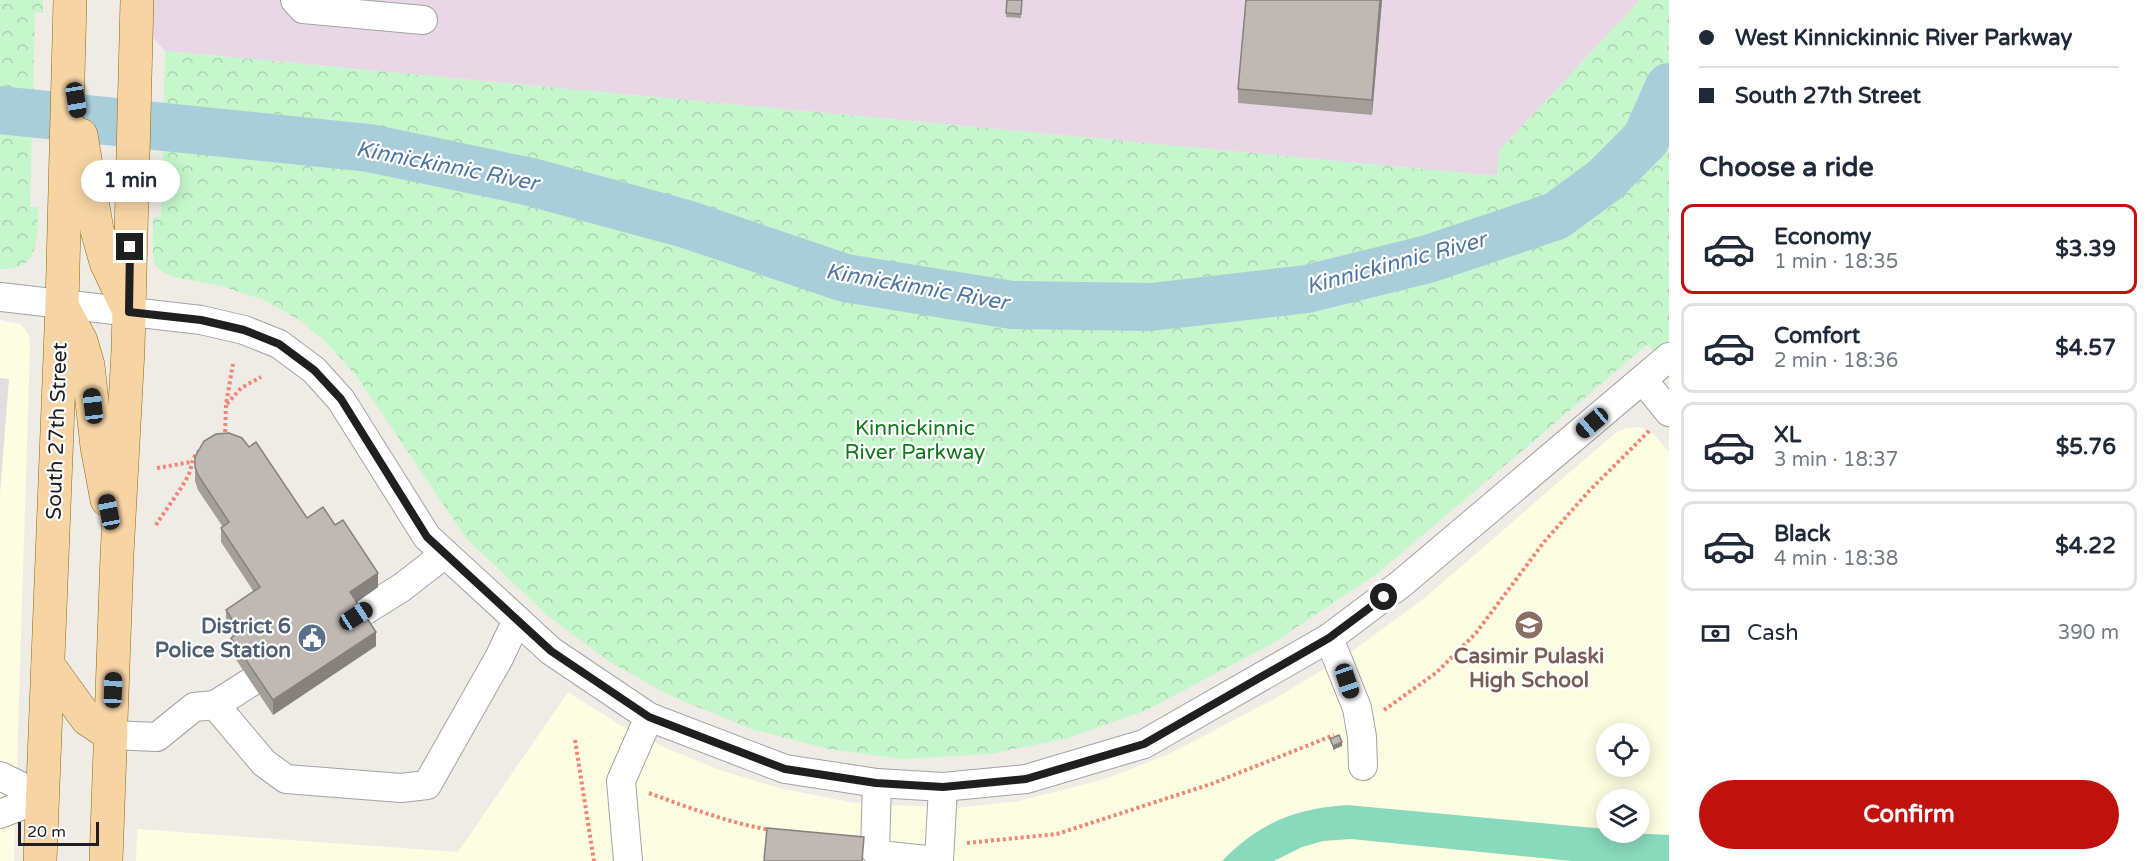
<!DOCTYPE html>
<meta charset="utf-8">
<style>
body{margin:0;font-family:"Varela Round",sans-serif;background:#f6f6f7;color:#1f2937;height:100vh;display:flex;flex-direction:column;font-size:22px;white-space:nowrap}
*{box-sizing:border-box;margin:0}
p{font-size:20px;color:#747a83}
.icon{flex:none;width:33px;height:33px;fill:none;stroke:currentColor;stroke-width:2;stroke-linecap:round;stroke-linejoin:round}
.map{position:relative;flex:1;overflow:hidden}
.panel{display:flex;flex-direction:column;background:#fff;width:480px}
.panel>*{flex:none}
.top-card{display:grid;align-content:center;height:132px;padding:0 30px;background:#fff}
.buttons{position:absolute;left:1596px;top:723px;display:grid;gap:12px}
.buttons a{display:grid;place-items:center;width:54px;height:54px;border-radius:50%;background:#fff;box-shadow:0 3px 15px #0003;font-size:30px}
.scale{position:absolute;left:18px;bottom:15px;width:81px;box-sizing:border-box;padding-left:6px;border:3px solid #1f1f1f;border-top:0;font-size:16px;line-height:21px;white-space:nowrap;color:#1f1f1f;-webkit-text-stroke:4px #fff;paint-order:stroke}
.end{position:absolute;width:27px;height:27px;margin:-14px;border:8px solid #1f1f1f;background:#fff;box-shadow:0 0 0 3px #fff}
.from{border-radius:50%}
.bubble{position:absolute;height:42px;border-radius:21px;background:#fff;box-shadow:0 3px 15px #0003;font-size:20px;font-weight:700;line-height:42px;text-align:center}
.car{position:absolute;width:18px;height:36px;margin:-18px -9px;border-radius:8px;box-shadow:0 0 4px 2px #0007;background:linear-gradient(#222 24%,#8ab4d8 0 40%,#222 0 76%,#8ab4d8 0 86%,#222 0)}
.top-card b{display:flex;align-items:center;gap:21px;height:57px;font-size:22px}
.top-card b+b{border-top:2px solid #e0e1e3}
.top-card i{width:15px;height:15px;background:#1f2937}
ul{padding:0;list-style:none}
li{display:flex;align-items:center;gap:18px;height:90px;margin:0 12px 9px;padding:0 18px;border:3px solid #e0e1e3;border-radius:12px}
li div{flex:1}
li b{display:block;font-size:22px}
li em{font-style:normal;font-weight:700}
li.selected{border-color:#c1110d}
li>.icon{width:54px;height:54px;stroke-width:1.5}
h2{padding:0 30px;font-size:27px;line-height:72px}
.pay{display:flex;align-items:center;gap:15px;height:66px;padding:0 30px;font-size:22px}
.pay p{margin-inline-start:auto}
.cta{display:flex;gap:12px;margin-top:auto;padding:12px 30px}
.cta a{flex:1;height:69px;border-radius:36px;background:#c1110d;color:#fff;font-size:24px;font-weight:700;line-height:69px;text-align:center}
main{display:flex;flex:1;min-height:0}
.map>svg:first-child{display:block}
</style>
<main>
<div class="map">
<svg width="1669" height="861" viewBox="0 0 1669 861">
<defs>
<pattern id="park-crowns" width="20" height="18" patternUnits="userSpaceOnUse" patternTransform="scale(1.5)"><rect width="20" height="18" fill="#c6f6cb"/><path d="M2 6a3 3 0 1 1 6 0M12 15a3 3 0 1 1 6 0" fill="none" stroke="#aad2ae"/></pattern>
</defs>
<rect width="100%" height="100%" fill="#efece6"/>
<!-- industrial -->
<path fill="#e8d8e5" d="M137,0h1503l-141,151 -2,25 -1332,-125 -28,-31z"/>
<!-- education -->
<g fill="#fcfde1" fill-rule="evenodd">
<path d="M0,320l20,4 5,5 4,7 1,11 -16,514h-14z"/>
<path d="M1640,427l13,6 16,19v409h-1533l1,-32 321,23 110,-160 54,34 44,22 54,22 59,18 76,15 101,5 63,-7 86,-22 62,-24 109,-57 74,-45 77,-57 187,-162 12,-6zM1606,734h34v32h-34zM1606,800h34v32h-34z"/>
</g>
<!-- park -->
<g fill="url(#park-crowns)">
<path d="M0,0h43v13l-8,-1 -5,195h8c-1,30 3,64 -38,62z"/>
<path d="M1640,0h29v371l-21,-27 -270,229 -108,72 -126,66 -76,27 -78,16 -88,5 -73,-10 -75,-19 -83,-34 -61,-34 -62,-46 -82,-78 -108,-160 -32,-36 -25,-21 -37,-21 -43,-14 -48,-9 -11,-5 -7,-7 -2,-9v-39h8l4,-166 1332,125 2,-25z"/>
</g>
<!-- pitch -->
<path fill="#89d9bc" d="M1347,805l259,24v3l63,3v26h-97l-221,-22 -28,2 -21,6 -28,14h-52c38,-38 71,-52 125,-56z"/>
<!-- parking -->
<path fill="#dfdfdf" d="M0,378l9,1 -9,114z"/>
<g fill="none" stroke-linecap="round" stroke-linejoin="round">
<!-- river -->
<path stroke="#a9ceda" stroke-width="48" d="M0,110l369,38 162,34 155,42 159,54 167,27 139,2 156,-18 121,-30 128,-43 49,-36 41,-41 23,-52"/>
<!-- minor casing -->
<g stroke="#a3a3a3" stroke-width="30">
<g id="minor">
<path d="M295,0l8,9 120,11"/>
<path d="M0,297l201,23 43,10 35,14 35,26 27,30 86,137 124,114 98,66 136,52 92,14 66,4 83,-8 118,-35 185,-106 73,-55 267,-226"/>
<path d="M1643,380l26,32"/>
<path d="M356,616l45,-28 44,-34"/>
<path d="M1329,638l28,70 5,29 1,29"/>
<path d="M215,705l36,-23"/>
<path d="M111,735l46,2 37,-30 21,-2 49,58 22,16 115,9 26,-3 72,-127 18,-38"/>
<path d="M0,776l43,21 -43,17"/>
<path d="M877,783l-2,67 4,5 58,6"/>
<path d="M628,861l-7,-80 28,-64"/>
<path d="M939,861l4,-74"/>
</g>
</g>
<!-- major casing -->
<g stroke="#90670a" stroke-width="34">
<g id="major">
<path d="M81,135l16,95 9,32 20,43"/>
<path d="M64,310l17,31 7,24 9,82 10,53"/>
<path d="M48,665l39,54 24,16"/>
<path d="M40,861l22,-556 8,-305"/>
<path d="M106,861l11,-306 11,-205 9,-350"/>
</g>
</g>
<!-- path -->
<g stroke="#f18575" stroke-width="4" stroke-dasharray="3 3" stroke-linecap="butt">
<path d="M227,404l14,-16 20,-11"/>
<path d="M225,438l1,-34 7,-40"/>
<path d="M157,468l34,-6"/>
<path d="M156,525c10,-16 23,-32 32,-49 6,-12 1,-18 15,-28"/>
<path d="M1384,710l52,-37 40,-40 68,-91 45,-51 61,-61"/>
<path d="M575,740l19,121"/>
<path d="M649,793c41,15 80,30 122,37"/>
<path d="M967,843l90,-9 154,-50 123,-49"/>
</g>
<!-- minor -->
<use href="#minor" stroke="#fff" stroke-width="28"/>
<!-- major -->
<use href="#major" stroke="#f6d4a4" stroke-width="33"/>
</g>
<!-- wall -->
<g fill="#a49e9a">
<path d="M1007,0h15l-1,18 -15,-1z"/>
<path d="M1246,0h136l-10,115 -134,-12v-14z"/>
<path d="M195,457l112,61 71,69 -21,15 19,44 -103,69 -42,-63v-14l2,-2 -7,-11v-15l28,-18 -33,-50v-14l2,-1 -25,-37 -3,-9z"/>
</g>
<!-- shaded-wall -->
<g fill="#86817d">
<path d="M1380,0h2l-10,115v-15z"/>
<path d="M378,573v14l-28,20v-15z"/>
<path d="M376,632v14l-103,69v-15z"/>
<path d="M1342,742v4l-9,4v-4z"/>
</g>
<!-- building -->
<g fill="#bfb8b3" stroke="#86817d" stroke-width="1.5">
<path d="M1007,0h15l-1,14 -15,-1z"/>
<path d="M1246,0h134l-8,100 -134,-11z"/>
<path d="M229,433l13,5 7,9 7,-5 51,76 16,-11 12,18 8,-5 35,53 -28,19 26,40 -103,68 -42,-62 9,-6 -14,-22 34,-23 -39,-59 8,-6 -31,-47 -3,-8v-10l9,-16 12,-7z"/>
<path d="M1339,735l3,7 -9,4 -3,-7z"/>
<path d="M767,828l97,9 -2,24h-98z"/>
</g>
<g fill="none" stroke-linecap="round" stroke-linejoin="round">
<!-- route -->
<path stroke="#1f1f1f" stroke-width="8" d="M130,247l-1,65 72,8 43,10 35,14 35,26 27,29 86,138 124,114 98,66 136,52 91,14 67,4 83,-8 118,-35 185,-106 55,-41"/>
</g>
<!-- icons -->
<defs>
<g id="school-disc" transform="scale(1.5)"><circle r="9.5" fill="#8d6e63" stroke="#fff"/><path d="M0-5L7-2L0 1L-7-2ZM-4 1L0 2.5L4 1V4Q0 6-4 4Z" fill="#fff"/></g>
<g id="civic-disc" transform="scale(1.5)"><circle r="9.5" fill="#5c6f8a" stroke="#fff"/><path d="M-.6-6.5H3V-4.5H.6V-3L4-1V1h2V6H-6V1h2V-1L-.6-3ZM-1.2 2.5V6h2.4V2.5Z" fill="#fff"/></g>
</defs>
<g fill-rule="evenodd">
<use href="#school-disc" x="1529" y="625"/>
<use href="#civic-disc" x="312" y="638"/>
</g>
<g text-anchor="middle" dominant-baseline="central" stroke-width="4.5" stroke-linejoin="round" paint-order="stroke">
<!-- park labels -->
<g font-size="21" fill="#13771d" stroke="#fff">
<text x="915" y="428">Kinnickinnic<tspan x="915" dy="24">River Parkway</tspan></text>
</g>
<!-- street labels -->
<g font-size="21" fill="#1f1f1f" stroke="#fff">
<text transform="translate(57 431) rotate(-88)">South 27th Street</text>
</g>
<!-- service labels -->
<g font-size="21" font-weight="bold" fill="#4e5e75" stroke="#fff" text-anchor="end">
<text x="291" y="626">District 6<tspan x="291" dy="24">Police Station</tspan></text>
</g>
<!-- education labels -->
<g font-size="21" font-weight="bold" fill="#785e54" stroke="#fff">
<text x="1529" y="656">Casimir Pulaski<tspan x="1529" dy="24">High School</tspan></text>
</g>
<!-- water labels -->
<g font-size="22" font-style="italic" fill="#4e76a1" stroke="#fff">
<text transform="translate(447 166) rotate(11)">Kinnickinnic River</text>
<text transform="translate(1396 263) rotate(-15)">Kinnickinnic River</text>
<text transform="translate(917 287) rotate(10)">Kinnickinnic River</text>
</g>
</g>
</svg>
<div class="buttons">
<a><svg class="icon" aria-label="locate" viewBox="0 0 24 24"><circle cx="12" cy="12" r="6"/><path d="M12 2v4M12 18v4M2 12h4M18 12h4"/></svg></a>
<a><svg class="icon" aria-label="layers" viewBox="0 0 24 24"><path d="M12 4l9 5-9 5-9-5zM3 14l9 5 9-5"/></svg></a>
</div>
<div class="scale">20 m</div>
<i class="end from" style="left:1384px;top:597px"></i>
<i class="end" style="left:130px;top:247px"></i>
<div class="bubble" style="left:81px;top:160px;width:99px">1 min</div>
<i class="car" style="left:76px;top:100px;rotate:171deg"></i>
<i class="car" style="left:93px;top:406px;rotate:353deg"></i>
<i class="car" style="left:1592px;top:423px;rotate:230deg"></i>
<i class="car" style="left:109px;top:512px;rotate:349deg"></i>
<i class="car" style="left:356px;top:616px;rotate:57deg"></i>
<i class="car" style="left:1347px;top:681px;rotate:161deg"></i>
<i class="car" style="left:113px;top:690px;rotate:2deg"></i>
</div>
<section class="panel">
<div class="top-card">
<b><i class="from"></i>West Kinnickinnic River Parkway</b>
<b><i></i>South 27th Street</b>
</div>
<h2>Choose a ride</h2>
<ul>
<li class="selected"><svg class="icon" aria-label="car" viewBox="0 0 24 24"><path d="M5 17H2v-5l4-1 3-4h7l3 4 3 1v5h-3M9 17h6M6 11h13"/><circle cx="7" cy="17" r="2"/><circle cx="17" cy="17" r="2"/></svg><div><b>Economy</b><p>1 min · 18:35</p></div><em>$3.39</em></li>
<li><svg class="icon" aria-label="car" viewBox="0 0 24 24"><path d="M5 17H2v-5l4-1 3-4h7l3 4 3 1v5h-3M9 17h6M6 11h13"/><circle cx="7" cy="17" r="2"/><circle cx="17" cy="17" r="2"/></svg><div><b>Comfort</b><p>2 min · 18:36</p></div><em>$4.57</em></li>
<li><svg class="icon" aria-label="car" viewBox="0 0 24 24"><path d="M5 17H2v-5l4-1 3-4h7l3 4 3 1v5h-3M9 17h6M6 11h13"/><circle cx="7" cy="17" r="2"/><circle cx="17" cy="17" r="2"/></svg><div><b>XL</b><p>3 min · 18:37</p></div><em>$5.76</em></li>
<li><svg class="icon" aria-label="car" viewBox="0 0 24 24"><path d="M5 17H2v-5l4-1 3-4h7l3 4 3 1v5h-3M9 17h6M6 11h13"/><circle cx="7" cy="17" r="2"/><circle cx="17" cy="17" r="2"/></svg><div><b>Black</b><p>4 min · 18:38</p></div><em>$4.22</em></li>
</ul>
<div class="pay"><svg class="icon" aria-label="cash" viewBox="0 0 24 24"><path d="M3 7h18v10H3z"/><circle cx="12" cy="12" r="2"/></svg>Cash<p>390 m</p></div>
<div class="cta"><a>Confirm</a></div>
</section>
</main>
